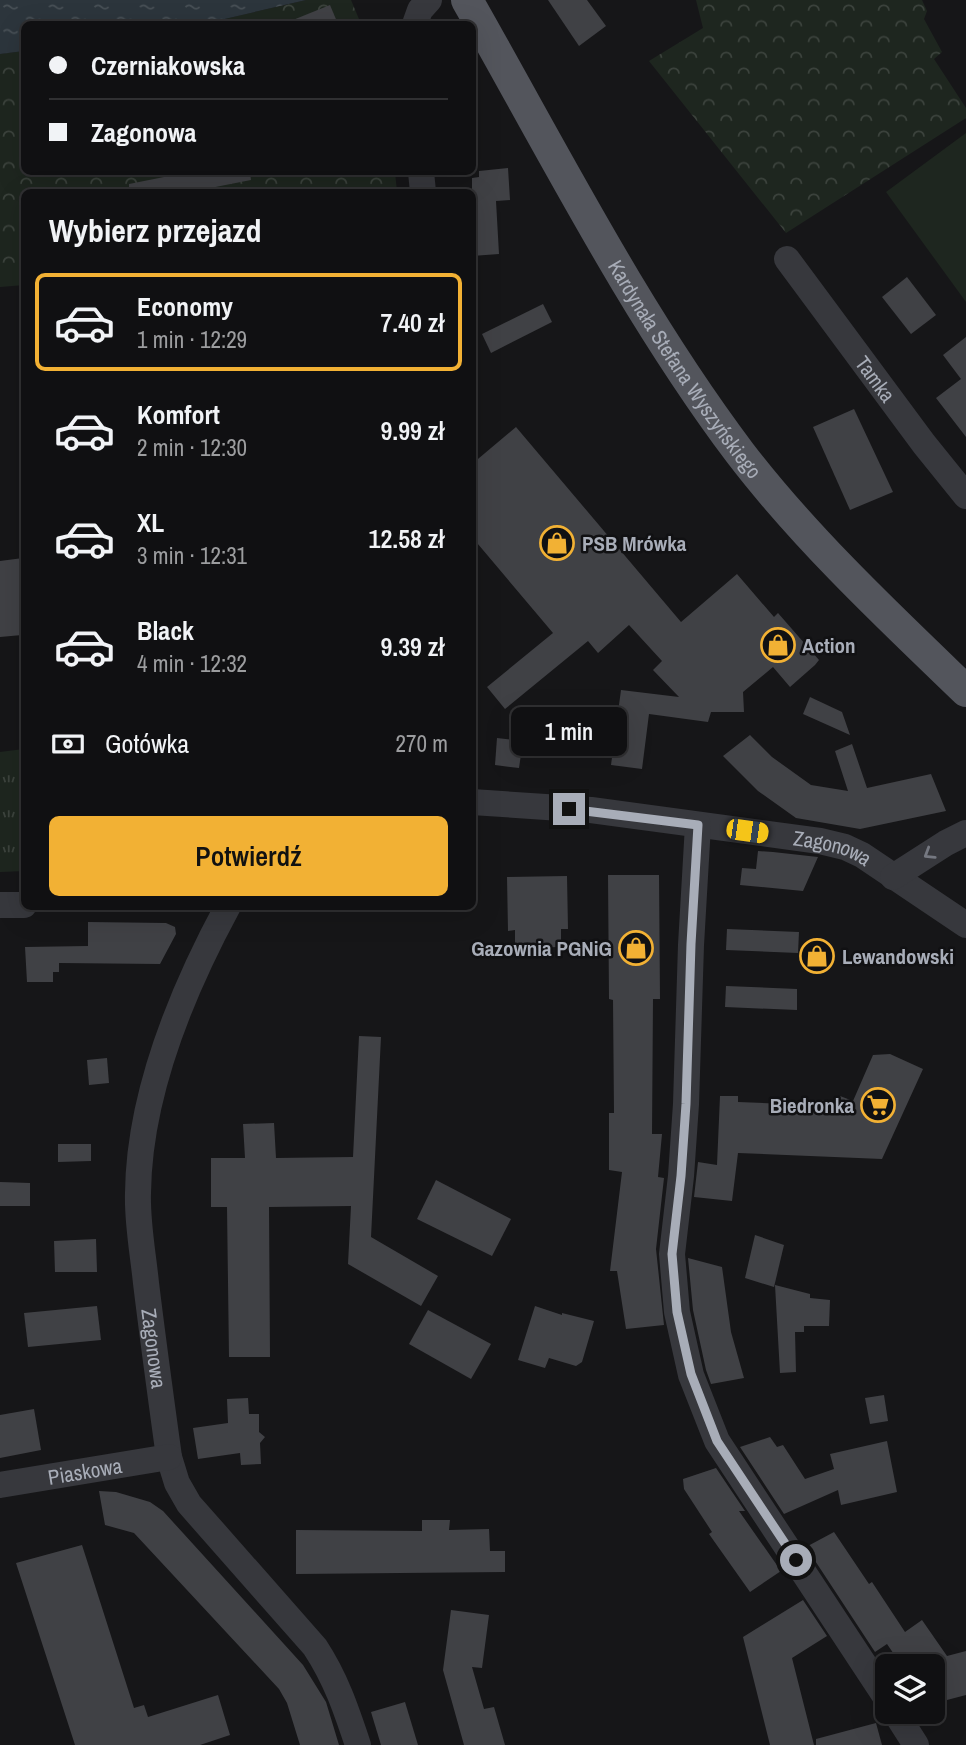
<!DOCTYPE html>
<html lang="pl">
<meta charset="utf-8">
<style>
body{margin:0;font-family:"Archivo Narrow",sans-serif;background:#19191b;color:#f1f3f6;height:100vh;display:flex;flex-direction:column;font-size:26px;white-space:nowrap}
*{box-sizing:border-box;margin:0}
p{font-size:23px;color:#9c9d9f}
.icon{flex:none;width:38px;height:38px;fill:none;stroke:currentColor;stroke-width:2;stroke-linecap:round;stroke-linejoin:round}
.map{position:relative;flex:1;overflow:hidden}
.side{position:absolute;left:21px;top:189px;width:455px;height:721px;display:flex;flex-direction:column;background:#101012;border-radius:10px;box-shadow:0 7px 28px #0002,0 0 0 2px #303032}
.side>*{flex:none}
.guide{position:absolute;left:21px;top:21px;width:455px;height:154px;border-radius:10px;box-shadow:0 7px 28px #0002,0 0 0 2px #303032;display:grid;align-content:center;height:154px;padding:0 28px;background:#101012}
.fabs{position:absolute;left:875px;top:1654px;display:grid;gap:14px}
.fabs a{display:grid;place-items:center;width:70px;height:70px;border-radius:10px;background:#101012;box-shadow:0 7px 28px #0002,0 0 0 2px #303032;font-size:35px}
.end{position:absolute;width:32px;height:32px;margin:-16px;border:9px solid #a8adb8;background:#111;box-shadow:0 0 0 4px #111}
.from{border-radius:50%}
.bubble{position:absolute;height:49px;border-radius:10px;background:#101012;box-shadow:0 7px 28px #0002,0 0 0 2px #303032;font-size:23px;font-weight:600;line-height:49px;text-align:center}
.car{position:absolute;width:21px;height:42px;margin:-21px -10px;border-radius:9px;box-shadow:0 0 5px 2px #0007;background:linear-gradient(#f5c518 24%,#345 0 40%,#f5c518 0 76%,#345 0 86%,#f5c518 0)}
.guide b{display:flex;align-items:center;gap:24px;height:66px;font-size:26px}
.guide b+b{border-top:2px solid #303032}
.guide i{width:18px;height:18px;background:#f1f3f6}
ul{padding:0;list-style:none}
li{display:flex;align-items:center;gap:21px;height:98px;margin:0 14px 10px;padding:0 14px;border:4px solid transparent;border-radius:10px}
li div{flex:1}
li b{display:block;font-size:26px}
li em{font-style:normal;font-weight:600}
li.on{border-color:#f2b134}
li>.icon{width:63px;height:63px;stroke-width:1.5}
h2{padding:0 28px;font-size:32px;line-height:84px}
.pay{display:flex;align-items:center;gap:18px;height:77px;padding:0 28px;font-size:26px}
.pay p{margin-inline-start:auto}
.action{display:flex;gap:14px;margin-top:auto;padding:14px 28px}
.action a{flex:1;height:80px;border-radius:10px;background:#f2b134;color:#111;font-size:28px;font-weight:600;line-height:80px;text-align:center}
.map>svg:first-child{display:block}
</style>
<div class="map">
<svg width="966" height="1745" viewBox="0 0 966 1745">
<defs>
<pattern id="grass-tufts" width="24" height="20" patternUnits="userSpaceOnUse" patternTransform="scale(1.75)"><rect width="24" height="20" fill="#1e261f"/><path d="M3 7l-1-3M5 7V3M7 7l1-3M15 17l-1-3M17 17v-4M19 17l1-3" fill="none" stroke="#3c433d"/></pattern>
<pattern id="forest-crowns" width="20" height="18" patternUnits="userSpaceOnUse" patternTransform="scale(1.75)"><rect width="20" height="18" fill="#1e261f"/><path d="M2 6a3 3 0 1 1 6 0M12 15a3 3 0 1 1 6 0" fill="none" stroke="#3c433d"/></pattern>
<pattern id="water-ripples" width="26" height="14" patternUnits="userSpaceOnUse" patternTransform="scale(1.75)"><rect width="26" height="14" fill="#2c353c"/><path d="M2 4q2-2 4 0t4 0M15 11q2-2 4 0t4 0" fill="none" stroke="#485056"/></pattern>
</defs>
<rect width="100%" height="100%" fill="#161618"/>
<!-- grass -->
<path fill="url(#grass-tufts)" d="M24,749v122l-24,1v-120z"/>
<!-- forest -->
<g fill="url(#forest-crowns)">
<path d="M306,0h45l10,24h-158z"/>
<path d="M696,0h226l5,11 -3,8 18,33 -8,7 32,49v10l-180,115 -137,-172 54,-33z"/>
<path d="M24,51v121h371l2,20h-373v93l-24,2v-233z"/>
</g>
<!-- pitch -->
<path fill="#1e261f" d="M966,133v169l-80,-110z"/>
<!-- water -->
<path fill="url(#water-ripples)" d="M0,0h306l-103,24h-179v27l-24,3z"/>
<!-- building -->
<g fill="#404145">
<path d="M548,0h39l19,26 -27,20z"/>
<path d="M330,5l8,19h-55z"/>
<path d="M508,168l2,32 -14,1 3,53 -27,2v-78l7,-1v-6z"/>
<path d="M189,172h61l1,8 -61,12h-61v-8z"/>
<path d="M907,277l29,38 -25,19 -29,-37z"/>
<path d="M543,304l9,18 -61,31 -9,-19z"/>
<path d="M966,337v100l-30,-39 25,-19 -18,-24z"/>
<path d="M854,409l39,83 -43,18 -37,-83z"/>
<path d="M516,427l165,195 56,-48 37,43 4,-4 41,47 -4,5 -25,22 -17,-20 -30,25 1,20h-33l-3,10 -59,-8 -7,55 -31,-4 10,-75 58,7 -26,-27 9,-9 -33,-36 -31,28 -10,-12 -83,68 -18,-22 66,-54 -81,-96v-73z"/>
<path d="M23,558l1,36h-5l3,41 -22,2v-76z"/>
<path d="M810,697l32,15 8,23 -47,-21z"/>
<path d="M750,735l22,22 39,28 37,6 -13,-40 17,-7 15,44 64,-14 15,37 -86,18 -64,-11 -38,-27 -35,-35z"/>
<path d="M497,738l26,3 -4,27 -24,-3z"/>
<path d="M758,851l15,1 45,5 -15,34 -63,-6 2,-17 14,1z"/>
<path d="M608,875h51l1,124h-7l-1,135h10l-4,43 6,1 -8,71 8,76 -38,4 -9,-58h-7l12,-99 -13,-2v-57h5l-1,-113 -4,-1z"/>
<path d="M567,876l1,53h-7v18l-46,1v-18l-7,1 -1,-54z"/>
<path d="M88,922l78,1 9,4 1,7 -16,30 -101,-1v9h-6v10h-26l-2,-35 63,-1z"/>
<path d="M727,929l72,3 -1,21 -72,-3z"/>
<path d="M726,986l71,3v21l-72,-3z"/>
<path d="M359,1036l22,1 -10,200 67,39 -17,30 -73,-42 3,-58 -82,1 1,150h-41l-2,-150h-16v-49h34l-2,-34 31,-1 2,35 77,-1z"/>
<path d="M890,1054l33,15 -41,90 -144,-6 -6,48 -38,-4 4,-35 19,3 3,-69h18v6l70,3v-5l30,1 2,-5 13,5 20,-46z"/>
<path d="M107,1058l2,25 -20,2 -2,-25z"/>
<path d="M58,1144h33v17l-33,1z"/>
<path d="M436,1180l75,39 -19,37 -75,-37z"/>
<path d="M0,1182l30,1v23h-30z"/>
<path d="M755,1235l29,10 -10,42 -29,-9z"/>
<path d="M96,1239l1,33h-42l-1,-31z"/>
<path d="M688,1258l34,9 9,65 13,46 -33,6 -5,-14 -13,-60z"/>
<path d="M775,1285l35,9v4l20,2 -1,26h-25v6h-9l1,40 -16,1z"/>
<path d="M97,1306l4,34 -73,7 -4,-34z"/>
<path d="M535,1306l27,9v-2l32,8 -12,41 -6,4 -27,-8 -4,10 -27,-8z"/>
<path d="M428,1310l63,34 -20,35 -62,-35z"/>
<path d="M884,1395l4,26 -18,3 -5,-26z"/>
<path d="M248,1398l1,16h10v18l6,5 -5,6 1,21 -20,1 -1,-12 -42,6 -5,-31 35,-5 -1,-24z"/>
<path d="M34,1409l7,41 -41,8v-43z"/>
<path d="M770,1437l7,10 6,-2 22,34 29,-10 -4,-15 57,-13 10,51 -56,13 -3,-15 -54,24 -44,-67z"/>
<path d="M716,1468l29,43h-6l42,60 -31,21 -41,-58 3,-2 -28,-43 -1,-10z"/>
<path d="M99,1491l17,1 34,10 13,9 140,154 23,37 13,43h-39l-13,-42 -8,-14 -145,-156 -29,-8z"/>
<path d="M422,1520h28l-1,10 40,-1 1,22h15v21l-209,2v-44l126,1z"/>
<path d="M834,1532l35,52 3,-2 33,50 17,-12 25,36 19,-5v44l-19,5 -14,-6v-28h-31l-15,-22 -12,8 -69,-105z"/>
<path d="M82,1545l52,163 10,-3 4,12 70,-22 12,40 -30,10h-125l-59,-182z"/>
<path d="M803,1600l24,36 -35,22 22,87h-44l-27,-108z"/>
<path d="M451,1610l38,5 -7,53 -10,-1 12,42 10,-2 11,38h-41l-21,-75z"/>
<path d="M405,1702l13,43h-37l-10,-33z"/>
<path d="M876,1723l6,22h-66v-6z"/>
</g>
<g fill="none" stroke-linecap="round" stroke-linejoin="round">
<!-- minor -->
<g stroke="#37383d" stroke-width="26">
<path d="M415,24l5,-14 9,-10"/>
<path d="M421,172l2,20"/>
<path id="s1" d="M787,259l137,185 42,52"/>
<path id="s2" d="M472,802l119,8 229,31 25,6 17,8 104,70"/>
<path d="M698,825l-7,120 -5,159 -5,72 -9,78 5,58 14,63 26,66 170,258"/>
<path d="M893,877l53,-34 20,-10"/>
<path d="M0,905h24"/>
<path id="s3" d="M228,906c-46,85 -89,189 -90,287 -1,30 5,60 8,90 7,58 15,116 23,174l8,26 12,21 126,143c21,32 31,62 43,98"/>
<path id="s4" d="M0,1485l169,-28"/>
<path d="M895,1712l21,33"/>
</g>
<!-- major -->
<path stroke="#53555c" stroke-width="32" id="s5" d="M467,0c87,153 167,312 273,453 65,85 149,164 226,238"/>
</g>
<!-- one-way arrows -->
<defs><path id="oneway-chevron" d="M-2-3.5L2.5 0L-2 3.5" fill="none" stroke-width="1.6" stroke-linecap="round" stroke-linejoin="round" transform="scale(1.75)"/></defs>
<use stroke="#757881" href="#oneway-chevron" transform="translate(929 854) rotate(148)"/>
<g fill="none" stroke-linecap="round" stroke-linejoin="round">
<!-- route -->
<path stroke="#a8adb8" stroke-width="9" d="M569,809l129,16 -7,119 -5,160 -5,72 -9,78 5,58 14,62 26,67 79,119"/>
</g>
<!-- icons -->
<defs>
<g id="shop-ring" transform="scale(1.75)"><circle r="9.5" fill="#111113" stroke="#f2b134" stroke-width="1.5"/><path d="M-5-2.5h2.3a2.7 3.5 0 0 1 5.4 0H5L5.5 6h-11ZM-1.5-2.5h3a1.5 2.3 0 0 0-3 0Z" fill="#f2b134"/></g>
<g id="supermarket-ring" transform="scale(1.75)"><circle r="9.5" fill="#111113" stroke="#f2b134" stroke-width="1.5"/><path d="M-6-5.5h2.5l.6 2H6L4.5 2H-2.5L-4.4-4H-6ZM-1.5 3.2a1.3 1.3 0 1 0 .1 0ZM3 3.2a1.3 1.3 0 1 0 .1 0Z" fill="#f2b134"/></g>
</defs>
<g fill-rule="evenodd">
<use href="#shop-ring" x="557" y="543"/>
<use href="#shop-ring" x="778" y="645"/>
<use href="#shop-ring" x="636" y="948"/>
<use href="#shop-ring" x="817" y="956"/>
<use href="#supermarket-ring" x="878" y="1105"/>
</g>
<g text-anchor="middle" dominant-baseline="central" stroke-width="5" stroke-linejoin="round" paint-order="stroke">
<!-- street labels -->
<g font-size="21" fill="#a8adb8" stroke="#111113">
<text stroke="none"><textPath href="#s5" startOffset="429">Kardynała Stefana Wyszyńskiego</textPath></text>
<text stroke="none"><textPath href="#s1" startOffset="149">Tamka</textPath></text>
<text stroke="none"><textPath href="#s2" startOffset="364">Zagonowa</textPath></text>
<text stroke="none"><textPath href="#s3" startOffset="460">Zagonowa</textPath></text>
<text stroke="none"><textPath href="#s4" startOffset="86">Piaskowa</textPath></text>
</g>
<!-- poi labels -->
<g font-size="21" font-weight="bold" fill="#a8adb8" stroke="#111113" text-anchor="start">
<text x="582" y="543">PSB Mrówka</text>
<text x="802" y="645">Action</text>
<text x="612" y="948" text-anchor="end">Gazownia PGNiG</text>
<text x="842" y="956">Lewandowski</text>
<text x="854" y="1105" text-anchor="end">Biedronka</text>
</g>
</g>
</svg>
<div class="fabs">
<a><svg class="icon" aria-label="layers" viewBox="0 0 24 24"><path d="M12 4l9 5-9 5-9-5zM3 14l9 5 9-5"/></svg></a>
</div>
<i class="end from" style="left:796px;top:1560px"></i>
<i class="end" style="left:569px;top:809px"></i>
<div class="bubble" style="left:511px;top:707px;width:116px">1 min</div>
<i class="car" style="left:747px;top:831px;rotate:98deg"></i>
<div class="guide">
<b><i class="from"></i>Czerniakowska</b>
<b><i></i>Zagonowa</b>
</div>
<section class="side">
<h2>Wybierz przejazd</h2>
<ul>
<li class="on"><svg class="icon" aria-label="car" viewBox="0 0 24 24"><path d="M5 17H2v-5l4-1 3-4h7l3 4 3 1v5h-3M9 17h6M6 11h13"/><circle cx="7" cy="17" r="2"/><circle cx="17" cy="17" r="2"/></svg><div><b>Economy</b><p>1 min · 12:29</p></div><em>7.40 zł</em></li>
<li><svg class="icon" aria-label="car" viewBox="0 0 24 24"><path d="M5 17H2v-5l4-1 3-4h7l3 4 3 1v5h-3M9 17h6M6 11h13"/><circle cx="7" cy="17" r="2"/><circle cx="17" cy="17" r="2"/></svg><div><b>Komfort</b><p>2 min · 12:30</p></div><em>9.99 zł</em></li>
<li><svg class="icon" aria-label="car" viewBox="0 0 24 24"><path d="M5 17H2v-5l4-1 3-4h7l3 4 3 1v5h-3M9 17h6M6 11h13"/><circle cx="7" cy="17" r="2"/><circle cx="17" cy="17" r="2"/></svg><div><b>XL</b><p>3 min · 12:31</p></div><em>12.58 zł</em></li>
<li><svg class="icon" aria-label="car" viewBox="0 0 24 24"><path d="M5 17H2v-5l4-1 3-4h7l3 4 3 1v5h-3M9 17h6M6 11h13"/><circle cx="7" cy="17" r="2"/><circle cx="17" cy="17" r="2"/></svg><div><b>Black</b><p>4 min · 12:32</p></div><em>9.39 zł</em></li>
</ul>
<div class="pay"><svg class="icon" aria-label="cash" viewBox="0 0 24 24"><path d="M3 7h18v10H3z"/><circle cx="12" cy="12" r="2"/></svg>Gotówka<p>270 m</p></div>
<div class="action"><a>Potwierdź</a></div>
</section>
</div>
